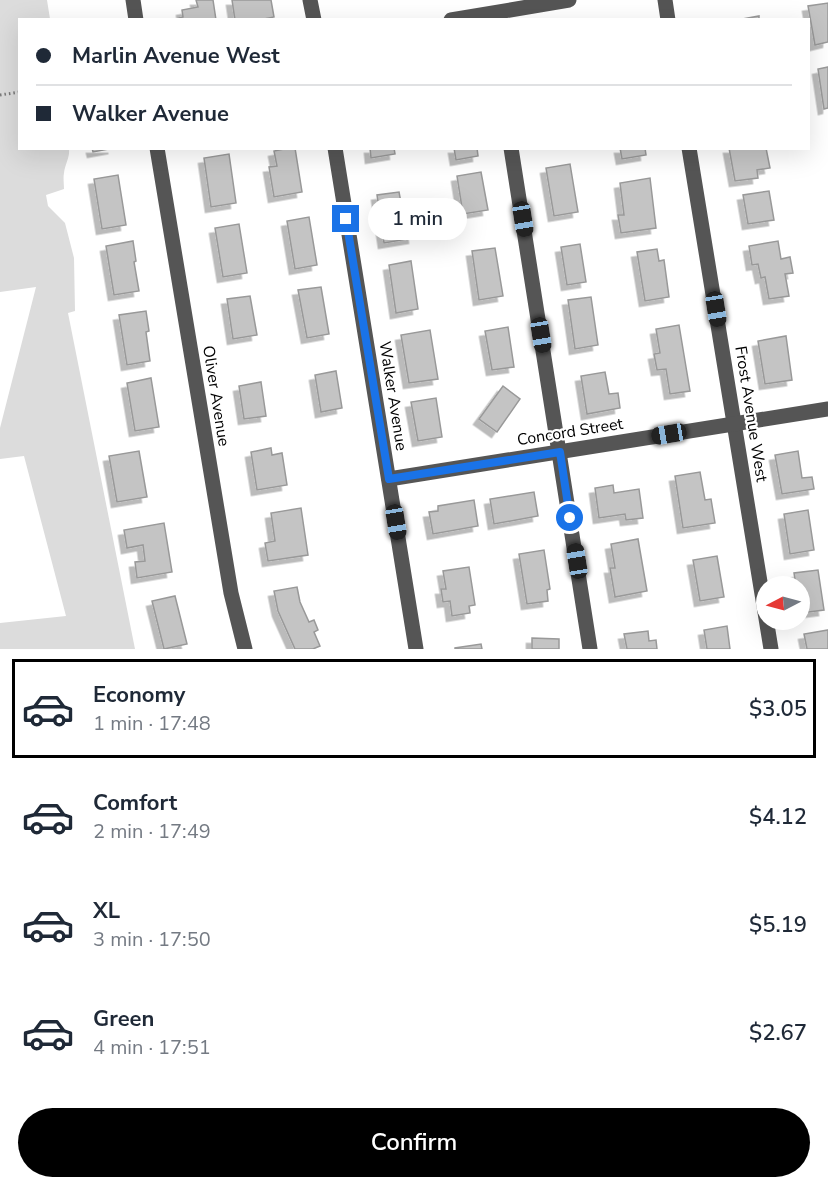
<!DOCTYPE html>
<meta charset="utf-8">
<style>
body{margin:0;font-family:"Nunito Sans",sans-serif;background:#f2f2f3;color:#1f2937;height:100vh;display:flex;flex-direction:column;font-size:22px;white-space:nowrap}
*{box-sizing:border-box;margin:0}
p{font-size:20px;color:#747a83}
.icon{flex:none;width:33px;height:33px;fill:none;stroke:currentColor;stroke-width:2;stroke-linecap:round;stroke-linejoin:round}
.map{position:relative;height:649px;overflow:hidden}
.panel{display:flex;flex-direction:column;background:#fff;flex:1}
.panel>*{flex:none}
.top-card{position:absolute;left:18px;top:18px;width:792px;height:132px;border-radius:0px;box-shadow:0 6px 24px #0002;display:grid;align-content:center;height:132px;padding:0 18px;background:#fff}
.needle{width:39px;rotate:264deg}
.controls{position:absolute;left:756px;top:576px;display:grid;gap:12px}
.controls a{display:grid;place-items:center;width:54px;height:54px;border-radius:50%;background:#fff;box-shadow:0 6px 24px #0002;font-size:30px}
.end{position:absolute;width:27px;height:27px;margin:-14px;border:8px solid #1a73e8;background:#fff;box-shadow:0 0 0 3px #fff}
.from{border-radius:50%}
.bubble{position:absolute;height:42px;border-radius:21px;background:#fff;box-shadow:0 6px 24px #0002;font-size:20px;font-weight:600;line-height:42px;text-align:center}
.car{position:absolute;width:18px;height:36px;margin:-18px -9px;border-radius:8px;box-shadow:0 0 4px 2px #0007;background:linear-gradient(#222 24%,#8ab4d8 0 40%,#222 0 76%,#8ab4d8 0 86%,#222 0)}
.top-card b{display:flex;align-items:center;gap:21px;height:57px;font-size:22px}
.top-card b+b{border-top:2px solid #e0e1e3}
.top-card i{width:15px;height:15px;background:#1f2937}
ul{padding:10px 0 0;list-style:none}
li{display:flex;align-items:center;gap:18px;height:99px;margin:0 12px 9px;padding:0 6px;border:3px solid transparent;border-radius:0px}
li div{flex:1}
li b{display:block;font-size:22px}
li em{font-style:normal;font-weight:600}
li.active{border-color:#000}
li>.icon{width:54px;height:54px;stroke-width:1.5}
.action{display:flex;gap:12px;margin-top:auto;padding:12px 18px}
.action a{flex:1;height:69px;border-radius:36px;background:#000;color:#fff;font-size:24px;font-weight:600;line-height:69px;text-align:center}
.map>svg:first-child{display:block}
</style>
<div class="map">
<svg width="828" height="649" viewBox="0 0 828 649">
<defs>
<filter id="shadow"><feDropShadow dx="-5.5" dy="5.5" stdDeviation="0" flood-color="#0004"/></filter>
</defs>
<rect width="100%" height="100%" fill="#fff"/>
<!-- green -->
<path fill="#dcdcdc" d="M0,0h47l3,19 -30,1v128l49,1c1,8 -4,15 -5,24 -1,5 0,11 0,16l-18,6 2,11 17,17 9,35 1,53 -7,2 67,336h-135v-26l66,-7 -42,-160 -24,3v-31l36,-141 -36,5z"/>
<!-- building -->
<g fill="#c4c4c4" stroke="#999" stroke-width="1.5" filter="url(#shadow)">
<path d="M196,0h17l3,20h-45l12,-3 -1,-7 16,-3z"/>
<path d="M232,0h39l3,17 -15,3h-24z"/>
<path d="M828,3v39l-13,3 -7,-39z"/>
<path d="M759,16v4h-22z"/>
<path d="M828,67v41l-4,1 -6,-40z"/>
<path d="M92,148h22l-21,4z"/>
<path d="M289,148h6l7,44 -28,5 -5,-30 8,-1 -3,-15z"/>
<path d="M370,148h24l1,6 -24,4z"/>
<path d="M454,148h23l1,8 -22,4z"/>
<path d="M620,148h25l1,7 -24,4z"/>
<path d="M729,148h37l4,20 -13,2 1,8 -23,3z"/>
<path d="M229,154l7,49 -25,4 -7,-49z"/>
<path d="M570,164l8,48 -24,4 -8,-48z"/>
<path d="M481,172l7,38 -25,4 -6,-38z"/>
<path d="M118,175l8,50 -24,4 -8,-50z"/>
<path d="M650,178l6,50 -35,5 -3,-18h6l-4,-32z"/>
<path d="M769,191l5,29 -26,4 -5,-29z"/>
<path d="M399,192l6,32 7,-1 2,15 -30,5 -7,-48z"/>
<path d="M309,217l8,48 -22,4 -8,-48z"/>
<path d="M239,224l8,49 -24,4 -8,-49z"/>
<path d="M133,241l3,20 -2,1 5,29 -25,4 -8,-49z"/>
<path d="M778,241l3,18 9,-2 3,16 -8,1 4,22 -20,3 -4,-22 -4,1 -3,-14 -6,1 -3,-19z"/>
<path d="M580,244l6,38 -19,3 -6,-38z"/>
<path d="M495,248l8,48 -24,4 -7,-49z"/>
<path d="M657,249l2,12 5,-1 5,37 -24,4 -8,-49z"/>
<path d="M411,261l7,48 -22,4 -7,-48z"/>
<path d="M321,287l8,47 -22,4 -9,-48z"/>
<path d="M250,296l7,39 -24,4 -6,-40z"/>
<path d="M591,297l7,48 -23,4 -7,-49z"/>
<path d="M146,311l3,20 -3,1 4,29 -23,4 -8,-50z"/>
<path d="M679,325l11,66 -20,3 -4,-25 -9,1 -3,-16 6,-1 -4,-24z"/>
<path d="M508,327l6,40 -22,3 -7,-39z"/>
<path d="M430,330l8,49 -29,4 -8,-48z"/>
<path d="M786,336l6,44 -27,4 -7,-43z"/>
<path d="M336,371l6,37 -21,4 -6,-37z"/>
<path d="M605,372l4,22 9,-1 2,15 -33,6 -6,-38z"/>
<path d="M151,378l8,49 -24,4 -8,-48z"/>
<path d="M261,382l5,34 -22,3 -5,-33z"/>
<path d="M503,386l17,13 -23,33 -18,-13z"/>
<path d="M436,398l6,39 -24,4 -7,-39z"/>
<path d="M271,448l1,7 10,-2 5,32 -30,5 -6,-38z"/>
<path d="M139,451l8,46 -30,5 -8,-46z"/>
<path d="M798,451l4,27 10,-1 2,12 -32,5 -7,-39z"/>
<path d="M700,472l5,28 6,-1 4,24 -32,5 -8,-52z"/>
<path d="M613,485l1,8 25,-4 4,29 -17,2 -1,-6 -26,4 -4,-30z"/>
<path d="M534,492l4,24 -44,8 -4,-25z"/>
<path d="M474,500l4,26 -45,8 -4,-22 9,-1v-5z"/>
<path d="M301,508l7,47 -40,6 -3,-18 10,-2 -4,-28z"/>
<path d="M808,510l6,40 -24,4 -6,-40z"/>
<path d="M164,523l8,49 -35,6 -2,-16 10,-1 -2,-16 -16,3 -3,-18z"/>
<path d="M638,539l9,52 -32,6 -5,-29h5l-4,-24z"/>
<path d="M544,550l6,39 -3,1 1,11 -21,3 -8,-50z"/>
<path d="M717,556l7,41 -24,4 -7,-41z"/>
<path d="M469,567l6,38 -6,1 1,7 -18,3 -2,-15 -7,1 -2,-13h5l-3,-18z"/>
<path d="M818,570l6,40 -23,3 -1,-27h-4l-2,-13z"/>
<path d="M297,587l3,15 9,20 5,-2 4,10 -4,2 6,14 -7,3h-18l-17,-38 -4,-20z"/>
<path d="M175,596l12,48 -23,5 -12,-48z"/>
<path d="M727,626l3,23h-23l-3,-19z"/>
<path d="M828,630v19h-21l-3,-15z"/>
<path d="M648,631l1,10 7,-1 1,9h-30l-3,-15z"/>
<path d="M532,638l27,1v10h-27z"/>
<path d="M481,644l1,5h-27v-1z"/>
</g>
<g fill="none" stroke-linecap="round" stroke-linejoin="round">
<!-- path -->
<path stroke="#777" stroke-width="3" stroke-dasharray="1.5 3" stroke-linecap="butt" d="M0,95l20,-3"/>
<!-- minor -->
<g stroke="#555" stroke-width="15">
<path d="M133,0l3,20"/>
<path d="M310,0l4,20"/>
<path d="M665,0l3,20"/>
<path d="M451,20l118,-20"/>
<path d="M157,148l74,445 14,56"/>
<path d="M335,148l81,501"/>
<path d="M511,148l79,501"/>
<path d="M689,148l82,501"/>
<path d="M389,479l439,-70"/>
</g>
</g>
<g fill="none" stroke-linecap="round" stroke-linejoin="round">
<!-- route -->
<path stroke="#1a73e8" stroke-width="8" d="M346,219l43,260 171,-27 10,66"/>
</g>
<g text-anchor="middle" dominant-baseline="central" stroke-width="4.5" stroke-linejoin="round" paint-order="stroke">
<!-- street labels -->
<g font-size="16" fill="#000" stroke="#fff">
<text transform="translate(216 396) rotate(81)">Oliver Avenue</text>
<text transform="translate(393 396) rotate(81)">Walker Avenue</text>
<text transform="translate(751 414) rotate(81)">Frost Avenue West</text>
<text transform="translate(570 432) rotate(-9)">Concord Street</text>
</g>
</g>
</svg>
<div class="controls">
<a><svg class="needle" viewBox="-14 -14 28 28"><path d="M0-13l5 13h-10z" fill="#e53935"/><path d="M0 13l5-13h-10z" fill="#747a83"/></svg></a>
</div>
<i class="end from" style="left:570px;top:518px"></i>
<i class="end" style="left:346px;top:219px"></i>
<div class="bubble" style="left:368px;top:198px;width:99px">1 min</div>
<i class="car" style="left:523px;top:219px;rotate:171deg"></i>
<i class="car" style="left:716px;top:309px;rotate:171deg"></i>
<i class="car" style="left:541px;top:335px;rotate:171deg"></i>
<i class="car" style="left:669px;top:434px;rotate:260deg"></i>
<i class="car" style="left:396px;top:522px;rotate:171deg"></i>
<i class="car" style="left:577px;top:561px;rotate:351deg"></i>
<div class="top-card">
<b><i class="from"></i>Marlin Avenue West</b>
<b><i></i>Walker Avenue</b>
</div>
</div>
<section class="panel">
<ul>
<li class="active"><svg class="icon" aria-label="car" viewBox="0 0 24 24"><path d="M5 17H2v-5l4-1 3-4h7l3 4 3 1v5h-3M9 17h6M6 11h13"/><circle cx="7" cy="17" r="2"/><circle cx="17" cy="17" r="2"/></svg><div><b>Economy</b><p>1 min · 17:48</p></div><em>$3.05</em></li>
<li><svg class="icon" aria-label="car" viewBox="0 0 24 24"><path d="M5 17H2v-5l4-1 3-4h7l3 4 3 1v5h-3M9 17h6M6 11h13"/><circle cx="7" cy="17" r="2"/><circle cx="17" cy="17" r="2"/></svg><div><b>Comfort</b><p>2 min · 17:49</p></div><em>$4.12</em></li>
<li><svg class="icon" aria-label="car" viewBox="0 0 24 24"><path d="M5 17H2v-5l4-1 3-4h7l3 4 3 1v5h-3M9 17h6M6 11h13"/><circle cx="7" cy="17" r="2"/><circle cx="17" cy="17" r="2"/></svg><div><b>XL</b><p>3 min · 17:50</p></div><em>$5.19</em></li>
<li><svg class="icon" aria-label="car" viewBox="0 0 24 24"><path d="M5 17H2v-5l4-1 3-4h7l3 4 3 1v5h-3M9 17h6M6 11h13"/><circle cx="7" cy="17" r="2"/><circle cx="17" cy="17" r="2"/></svg><div><b>Green</b><p>4 min · 17:51</p></div><em>$2.67</em></li>
</ul>
<div class="action"><a>Confirm</a></div>
</section>
